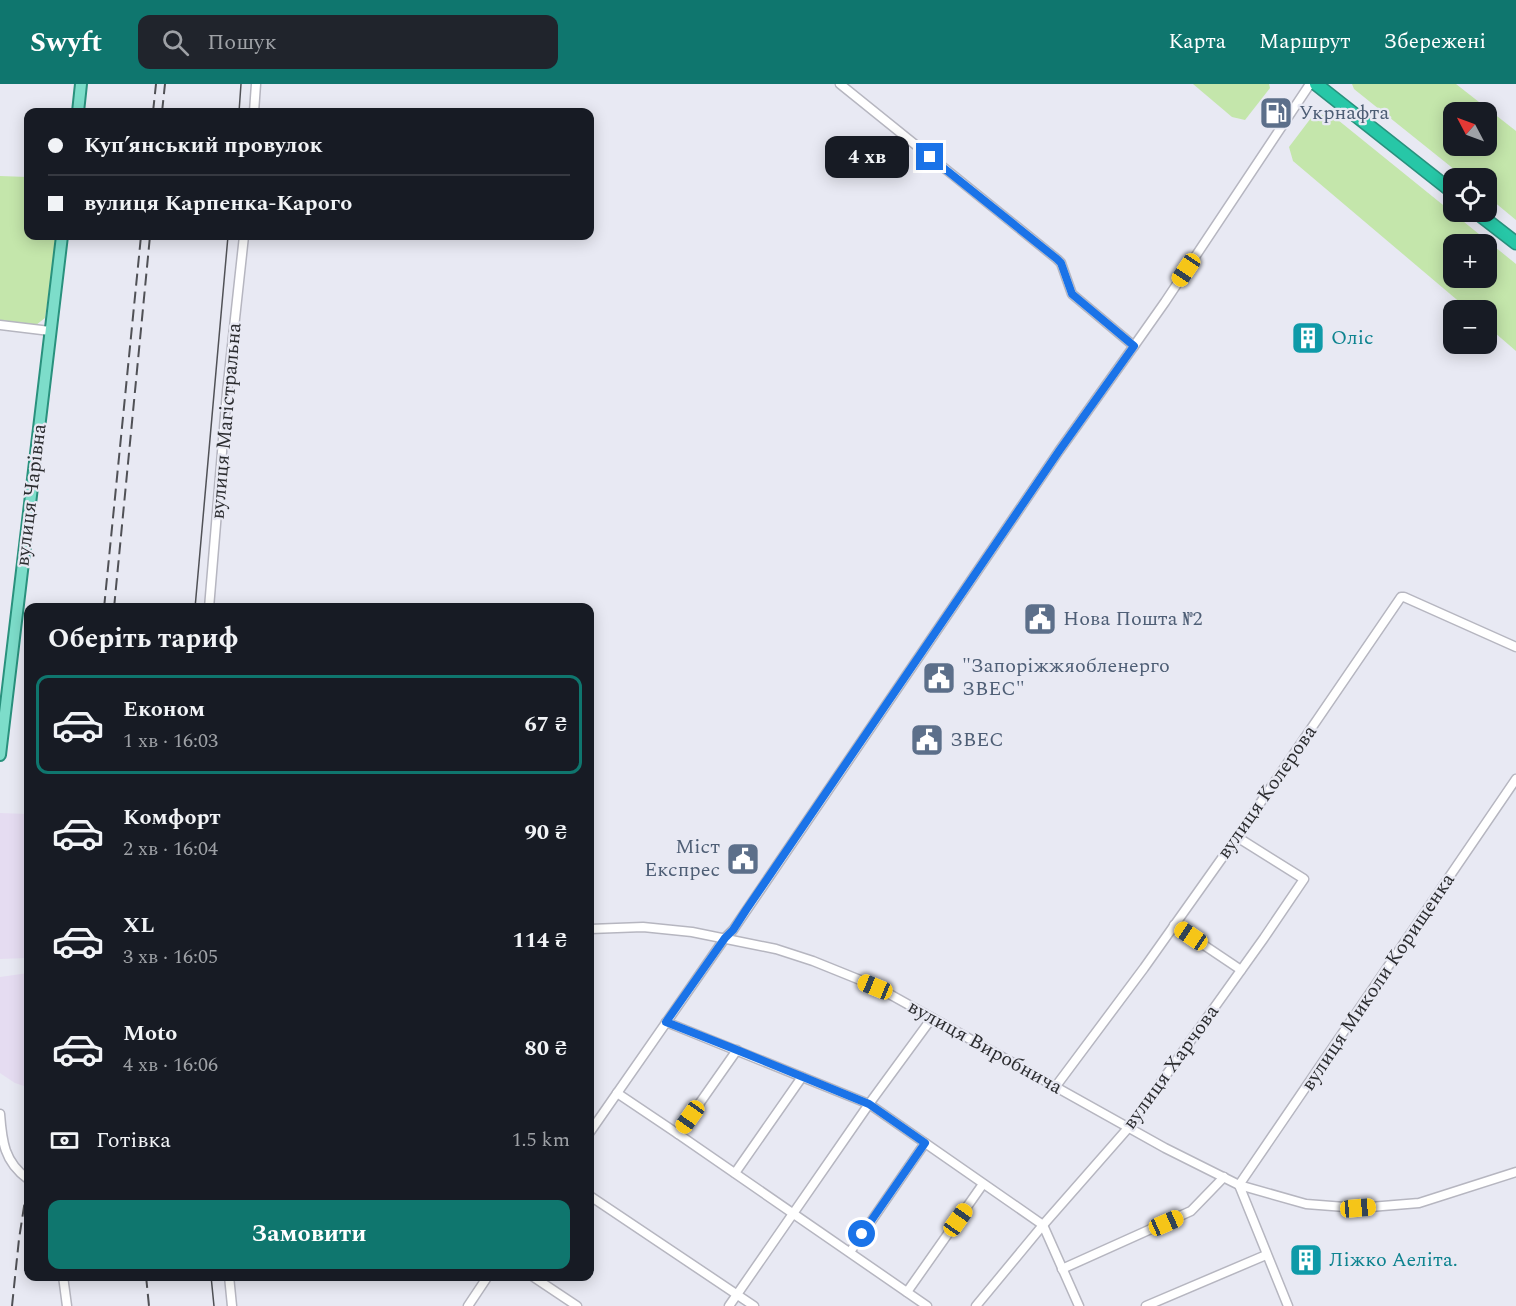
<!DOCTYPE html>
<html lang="uk">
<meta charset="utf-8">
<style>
body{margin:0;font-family:Spectral,serif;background:#20242c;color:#f1f3f6;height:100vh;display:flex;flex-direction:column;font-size:22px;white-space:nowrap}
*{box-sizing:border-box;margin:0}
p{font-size:20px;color:#9ea1a6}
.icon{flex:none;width:33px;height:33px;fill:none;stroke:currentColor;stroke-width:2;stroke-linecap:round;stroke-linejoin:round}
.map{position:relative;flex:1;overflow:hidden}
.side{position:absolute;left:24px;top:519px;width:570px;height:678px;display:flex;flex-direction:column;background:#171b24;border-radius:12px;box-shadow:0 3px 15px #0003}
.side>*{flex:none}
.guide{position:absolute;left:24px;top:24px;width:570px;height:132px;border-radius:12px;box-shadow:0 3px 15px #0003;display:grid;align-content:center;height:132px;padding:0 24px;background:#171b24}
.needle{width:39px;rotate:311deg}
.tools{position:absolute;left:1443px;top:18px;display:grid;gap:12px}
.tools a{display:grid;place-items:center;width:54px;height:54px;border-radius:12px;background:#171b24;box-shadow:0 3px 15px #0003;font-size:30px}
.end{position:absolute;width:27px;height:27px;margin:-14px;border:8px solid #1a73e8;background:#fff;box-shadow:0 0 0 3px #fff}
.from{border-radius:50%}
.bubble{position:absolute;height:42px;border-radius:12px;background:#171b24;box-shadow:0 3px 15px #0003;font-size:20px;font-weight:700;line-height:42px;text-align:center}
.car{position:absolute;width:18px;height:36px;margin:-18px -9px;border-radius:8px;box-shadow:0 0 4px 2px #0007;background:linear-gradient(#f5c518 24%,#345 0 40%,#f5c518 0 76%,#345 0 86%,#f5c518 0)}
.guide b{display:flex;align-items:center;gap:21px;height:57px;font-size:22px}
.guide b+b{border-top:2px solid #363941}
.guide i{width:15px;height:15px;background:#f1f3f6}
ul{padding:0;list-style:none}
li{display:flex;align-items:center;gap:18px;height:99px;margin:0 12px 9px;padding:0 12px;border:3px solid transparent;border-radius:12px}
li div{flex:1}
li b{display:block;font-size:22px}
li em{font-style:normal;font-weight:700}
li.current{border-color:#0f766e}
li>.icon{width:54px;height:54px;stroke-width:1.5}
h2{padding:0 24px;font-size:27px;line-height:72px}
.pay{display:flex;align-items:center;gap:15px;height:66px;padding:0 24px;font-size:22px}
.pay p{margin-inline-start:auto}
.action{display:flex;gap:12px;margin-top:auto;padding:12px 24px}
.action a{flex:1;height:69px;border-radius:12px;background:#0f766e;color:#fff;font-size:24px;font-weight:700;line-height:69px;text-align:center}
header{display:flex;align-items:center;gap:36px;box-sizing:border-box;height:84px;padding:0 30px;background:#0f766e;color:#fff}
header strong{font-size:28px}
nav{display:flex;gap:33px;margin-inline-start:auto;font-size:21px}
.search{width:420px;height:54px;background:#20242c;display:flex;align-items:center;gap:15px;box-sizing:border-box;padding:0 21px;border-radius:12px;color:#9ea1a6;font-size:22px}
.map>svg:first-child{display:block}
</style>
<header>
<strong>Swyft</strong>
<div class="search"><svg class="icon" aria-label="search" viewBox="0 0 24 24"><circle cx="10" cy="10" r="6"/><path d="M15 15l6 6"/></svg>Пошук</div>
<nav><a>Карта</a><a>Маршрут</a><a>Збережені</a></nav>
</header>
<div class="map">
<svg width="1516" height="1222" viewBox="0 0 1516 1222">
<rect width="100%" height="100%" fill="#e8e9f3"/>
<!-- commercial -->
<g fill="#e5dcf1">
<path d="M0,729l28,1v144l-28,1z"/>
<path d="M28,889v113l-1,1 -12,-4 -15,-10v-96z"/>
</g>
<!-- green -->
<g fill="#c4e6ab" fill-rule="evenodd">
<path d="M1193,0h76l1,4 -25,32 -13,-3z"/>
<path d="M1352,0h104l60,47v89l-29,-24 -1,-18h-21l-111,-89zM1454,28h32v34h-32z"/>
<path d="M1314,30l19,2 183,148v87l-29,-25 -1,-16h-17l-176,-149 -4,-14zM1454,160h32v34h-32z"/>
<path d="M0,92l28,1v59h29l-12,82 -9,7 -36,-5z"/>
</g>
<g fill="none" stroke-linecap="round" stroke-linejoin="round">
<!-- minor casing -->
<g stroke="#b6b6c0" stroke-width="11">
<g id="minor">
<path d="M254,28l2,-28"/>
<path d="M0,241l50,6"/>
<path d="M1134,262l31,-44 145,-218"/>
<path d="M209,524l18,-216 17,-156"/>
<path d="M1174,841l67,45"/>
<path d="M590,845l53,-2 49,5 84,17 37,12 62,25 290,162 74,37 67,19 52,4 61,-5 97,-31"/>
<path d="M666,938l203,82 174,121 36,81"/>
<path d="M1056,1002l88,-118 93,-131 164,-240h3l112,50"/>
<path d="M617,1009l61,41 249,172"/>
<path d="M0,1030c2,27 4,48 28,65"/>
<path d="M590,1048l135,-194 8,-8 326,-479 75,-105 -62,-52 -11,-31 -4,-4 -217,-175"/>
<path d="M678,1050l59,-84"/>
<path d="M735,1089l67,-96"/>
<path d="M1239,1101l277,-406"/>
<path d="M1239,1101l49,121"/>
<path d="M590,1112l164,110"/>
<path d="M850,1168l75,-109"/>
<path d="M1062,1185l129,-58 33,-34"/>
<path d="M63,1192l4,30"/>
<path d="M229,1192l3,30"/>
<path d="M532,1192l45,30"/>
<path d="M907,1208l76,-108"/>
<path d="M468,1222l20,-30"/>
<path d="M729,1222l140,-202 63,-86"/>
<path d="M976,1222l67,-81 86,-98 135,-189 40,-59 -67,-42"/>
<path d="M1146,1222l120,-51"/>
</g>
</g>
<!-- major casing -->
<g stroke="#29917d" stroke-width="14">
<g id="major">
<path d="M78,28l3,-28"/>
<path d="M0,671l62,-519"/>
</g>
</g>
<!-- highway casing -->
<g stroke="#29917d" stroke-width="15">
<g id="highway">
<path d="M1316,0l138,109"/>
<path d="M1476,128l40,31"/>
</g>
</g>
<!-- minor -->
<use href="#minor" stroke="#fff" stroke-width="8"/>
<!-- major -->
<use href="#major" stroke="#7dddca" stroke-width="10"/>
<!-- highway -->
<use href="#highway" stroke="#27c7a7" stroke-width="12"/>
<!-- tram -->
<g stroke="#505156" stroke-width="1.5">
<path d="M239,28l2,-28"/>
<path d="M195,524l33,-372"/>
<path d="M211,1192l3,30"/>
</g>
<!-- rail -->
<g stroke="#505156" stroke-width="2" stroke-dasharray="12 6" stroke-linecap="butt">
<path d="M153,28l3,-28"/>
<path d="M162,28l3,-28"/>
<path d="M104,524l37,-372"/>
<path d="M114,524l36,-372"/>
<path d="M146,1192l3,30"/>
<path d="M12,1222l7,-67 9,-58"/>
</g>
</g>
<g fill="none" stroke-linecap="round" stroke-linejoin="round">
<!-- route -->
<path stroke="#1a73e8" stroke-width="8" d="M862,1150l63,-91 -56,-39 -132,-54 -71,-28 59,-84 8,-8 13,-20 313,-459 75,-105 -62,-52 -11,-31 -4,-4 -127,-102"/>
</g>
<!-- icons -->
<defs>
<g id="fuel-square" transform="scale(1.725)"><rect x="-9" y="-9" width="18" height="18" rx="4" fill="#5c6f8a" stroke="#e8e9f3"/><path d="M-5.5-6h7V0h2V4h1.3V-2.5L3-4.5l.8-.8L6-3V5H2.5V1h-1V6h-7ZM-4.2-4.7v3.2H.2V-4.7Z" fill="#fff"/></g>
<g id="building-square" transform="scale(1.725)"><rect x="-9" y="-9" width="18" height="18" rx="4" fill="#0f9aa8" stroke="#e8e9f3"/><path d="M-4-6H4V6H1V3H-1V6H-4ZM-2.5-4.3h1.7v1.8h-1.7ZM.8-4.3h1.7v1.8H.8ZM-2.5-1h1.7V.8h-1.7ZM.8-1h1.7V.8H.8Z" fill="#fff"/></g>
<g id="civic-square" transform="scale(1.725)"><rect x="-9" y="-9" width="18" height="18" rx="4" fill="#5c6f8a" stroke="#e8e9f3"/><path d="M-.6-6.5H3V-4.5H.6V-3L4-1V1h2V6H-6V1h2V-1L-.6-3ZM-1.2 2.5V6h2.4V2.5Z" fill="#fff"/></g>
</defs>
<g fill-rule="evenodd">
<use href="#fuel-square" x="1276" y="29"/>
<use href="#building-square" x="1308" y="254"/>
<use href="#civic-square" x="1040" y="535"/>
<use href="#civic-square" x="939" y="594"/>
<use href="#civic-square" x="927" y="656"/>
<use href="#civic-square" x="743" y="775"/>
<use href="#building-square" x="1306" y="1176"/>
</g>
<g text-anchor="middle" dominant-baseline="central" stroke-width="4.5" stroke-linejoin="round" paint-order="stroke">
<!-- service labels -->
<g font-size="20" fill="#4e5e75" stroke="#e8e9f3" text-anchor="start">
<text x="1299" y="29">Укрнафта</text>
<text x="1063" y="535">Нова Пошта №2</text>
<text x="962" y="582">"Запоріжжяобленерго<tspan x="962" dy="23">ЗВЕС"</tspan></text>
<text x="950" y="656">ЗВЕС</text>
<text x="720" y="763" text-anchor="end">Мiст<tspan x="720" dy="23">Експрес</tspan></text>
</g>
<!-- culture labels -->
<g font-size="20" fill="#0d838f" stroke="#e8e9f3" text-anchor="start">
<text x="1331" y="254">Оліс</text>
<text x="1329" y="1176">Ліжко Аеліта.</text>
</g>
<!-- street labels -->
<g font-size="20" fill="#2c2d30" stroke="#e8e9f3">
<text transform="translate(226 337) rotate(-85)">вулиця Магістральна</text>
<text transform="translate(31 411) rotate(-83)">вулиця Чарівна</text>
<text transform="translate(1267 708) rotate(-55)">вулиця Колерова</text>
<text transform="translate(1378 898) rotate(-56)">вулиця Миколи Корищенка</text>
<text transform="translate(985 963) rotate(29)">вулиця Виробнича</text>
<text transform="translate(1171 983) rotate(-54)">вулиця Харчова</text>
</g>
</g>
</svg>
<div class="tools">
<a><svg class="needle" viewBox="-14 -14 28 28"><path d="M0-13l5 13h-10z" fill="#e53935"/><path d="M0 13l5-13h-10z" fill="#9ea1a6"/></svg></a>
<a><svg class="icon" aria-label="locate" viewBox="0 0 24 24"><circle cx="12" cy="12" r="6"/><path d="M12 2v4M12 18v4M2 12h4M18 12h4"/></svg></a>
<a>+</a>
<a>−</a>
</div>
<i class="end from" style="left:862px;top:1150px"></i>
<i class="end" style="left:930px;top:73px"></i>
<div class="bubble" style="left:825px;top:52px;width:84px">4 хв</div>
<i class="car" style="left:1186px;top:186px;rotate:214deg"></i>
<i class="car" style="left:1191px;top:852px;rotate:304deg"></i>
<i class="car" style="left:875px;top:903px;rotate:292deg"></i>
<i class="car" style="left:690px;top:1033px;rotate:215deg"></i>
<i class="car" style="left:1358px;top:1124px;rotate:85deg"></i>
<i class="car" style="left:958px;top:1136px;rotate:35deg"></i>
<i class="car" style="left:1166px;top:1139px;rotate:66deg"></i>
<div class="guide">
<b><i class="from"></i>Куп’янський провулок</b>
<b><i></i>вулиця Карпенка-Карого</b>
</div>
<section class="side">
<h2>Оберіть тариф</h2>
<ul>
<li class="current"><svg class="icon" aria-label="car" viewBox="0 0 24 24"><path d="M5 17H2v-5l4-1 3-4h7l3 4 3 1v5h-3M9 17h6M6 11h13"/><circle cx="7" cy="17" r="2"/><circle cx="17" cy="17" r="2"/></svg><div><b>Економ</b><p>1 хв · 16:03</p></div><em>67 ₴</em></li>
<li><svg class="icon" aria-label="car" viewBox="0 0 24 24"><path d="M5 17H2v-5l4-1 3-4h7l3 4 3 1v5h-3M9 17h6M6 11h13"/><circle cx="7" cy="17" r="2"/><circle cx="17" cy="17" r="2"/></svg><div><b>Комфорт</b><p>2 хв · 16:04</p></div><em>90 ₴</em></li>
<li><svg class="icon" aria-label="car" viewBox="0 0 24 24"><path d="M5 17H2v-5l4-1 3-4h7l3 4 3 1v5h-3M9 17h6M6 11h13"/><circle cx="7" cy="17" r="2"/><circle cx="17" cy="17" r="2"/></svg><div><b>XL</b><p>3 хв · 16:05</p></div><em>114 ₴</em></li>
<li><svg class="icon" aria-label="car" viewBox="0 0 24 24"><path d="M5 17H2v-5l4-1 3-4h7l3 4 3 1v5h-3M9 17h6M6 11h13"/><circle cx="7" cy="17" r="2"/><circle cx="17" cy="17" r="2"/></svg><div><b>Moto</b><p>4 хв · 16:06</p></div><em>80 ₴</em></li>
</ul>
<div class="pay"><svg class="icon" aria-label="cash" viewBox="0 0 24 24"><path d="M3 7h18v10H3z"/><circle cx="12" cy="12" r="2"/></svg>Готівка<p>1.5 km</p></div>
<div class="action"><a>Замовити</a></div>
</section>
</div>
